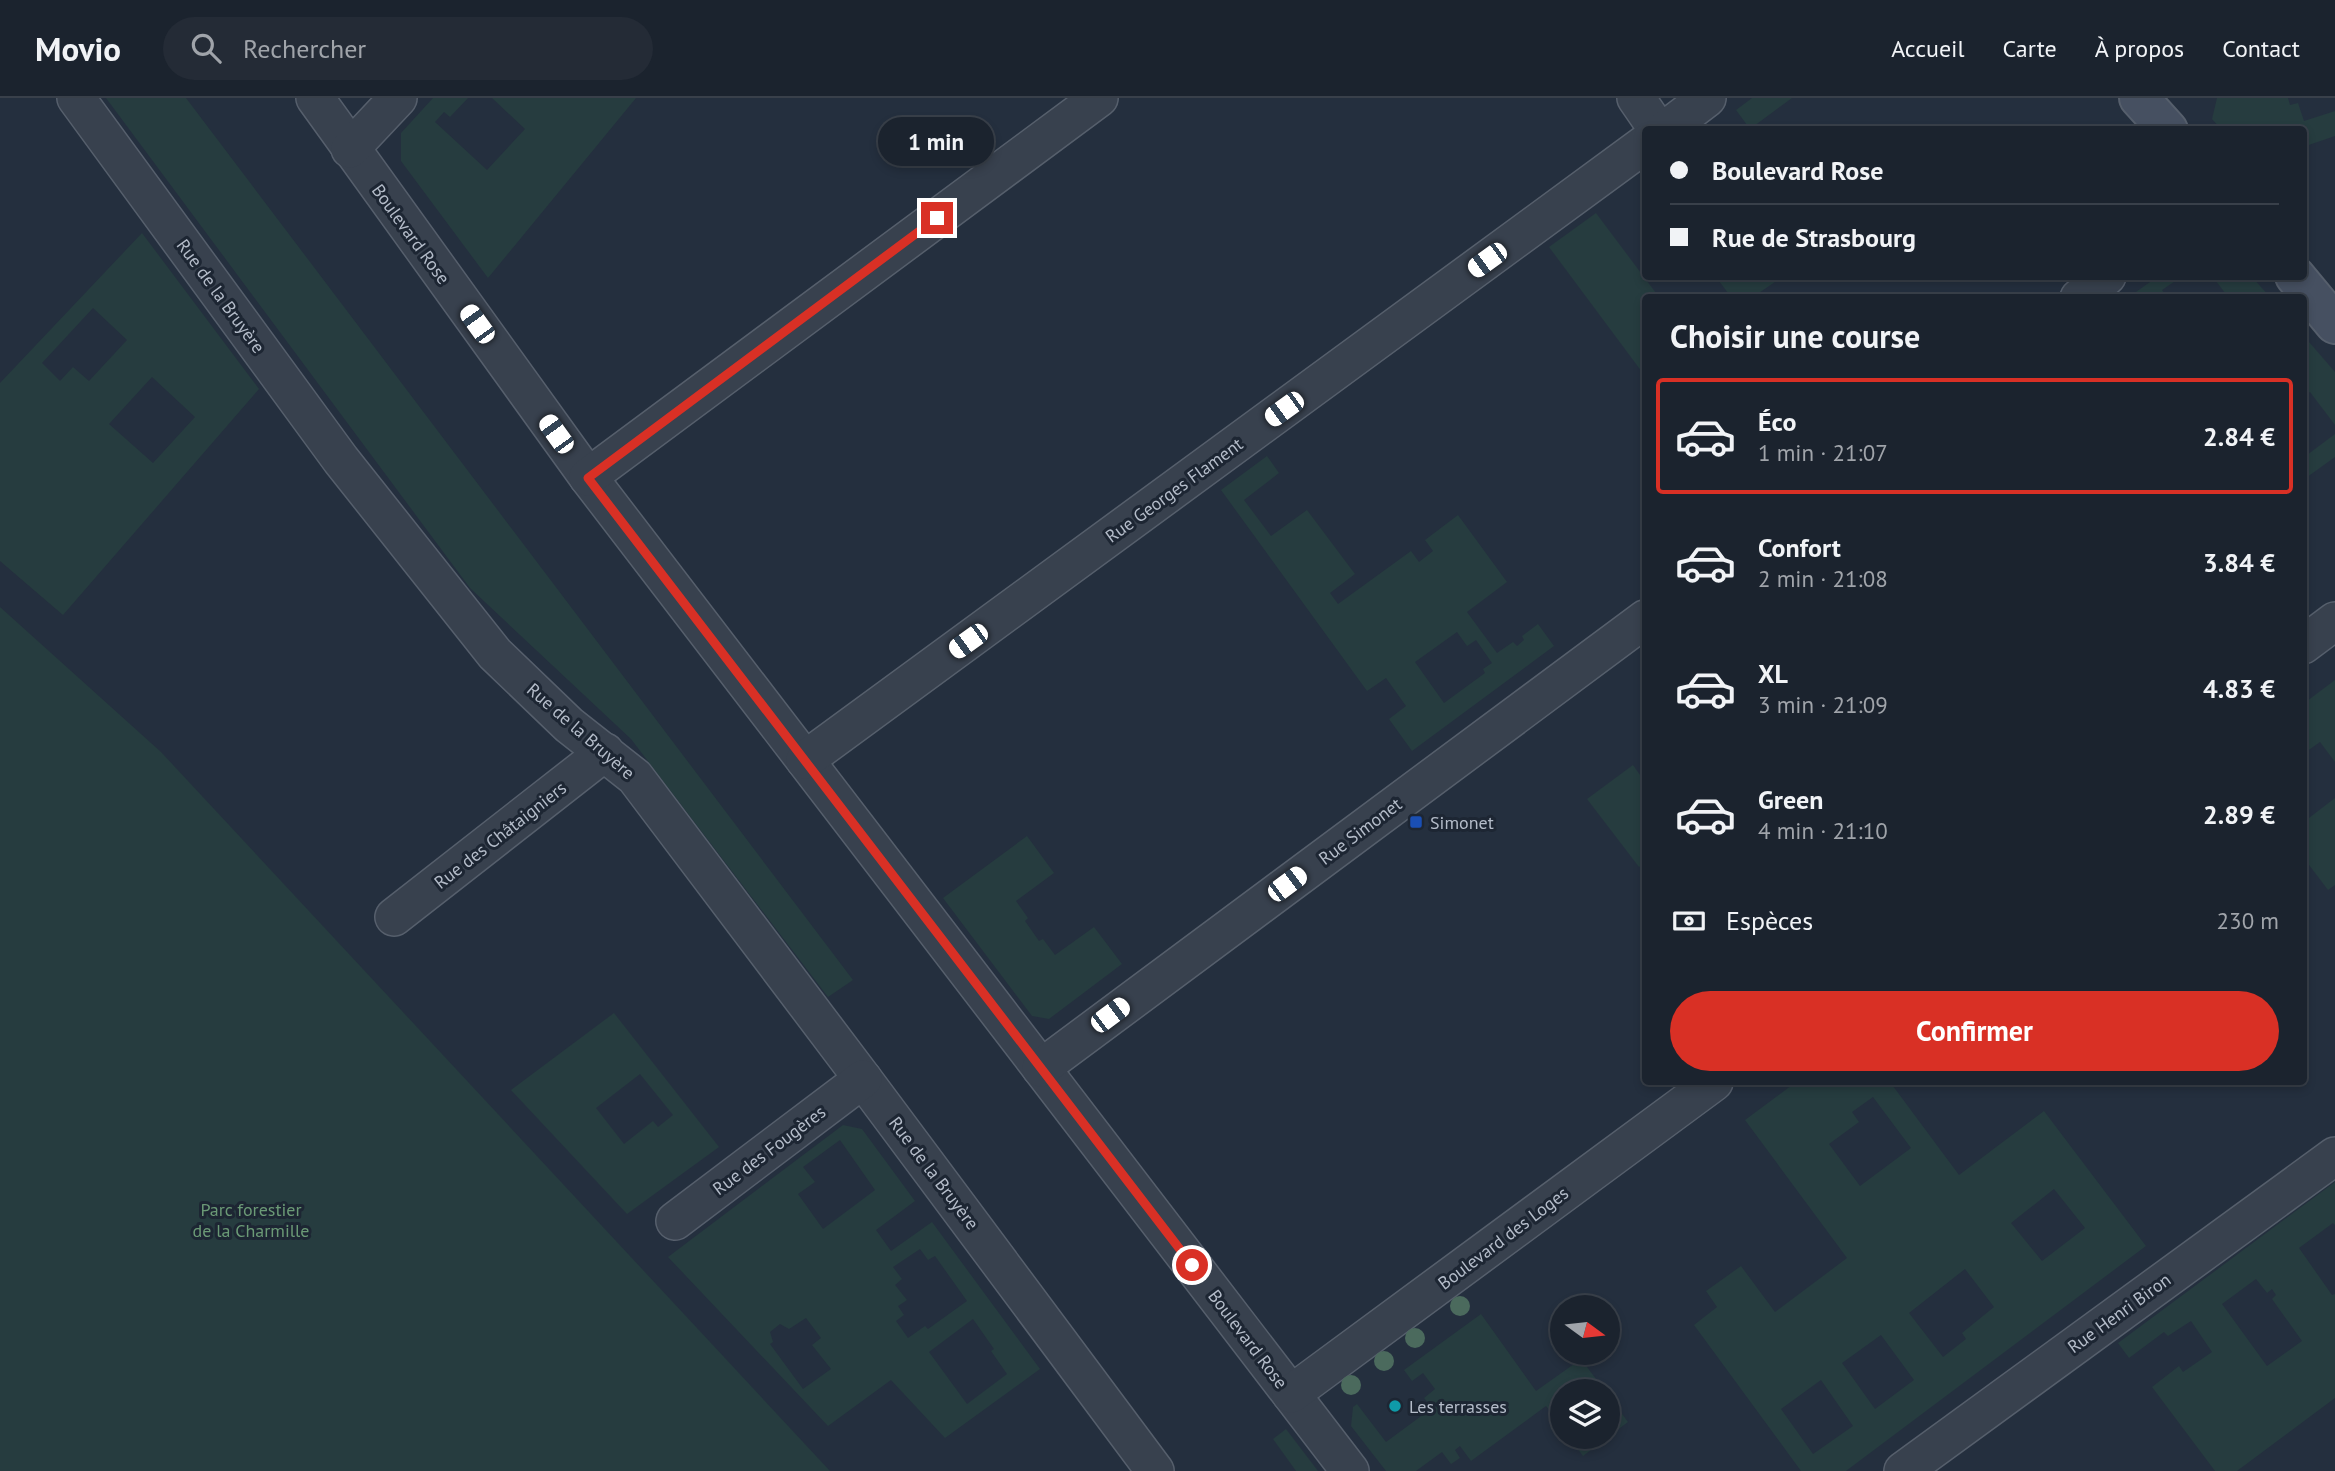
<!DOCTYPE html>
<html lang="fr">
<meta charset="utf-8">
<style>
body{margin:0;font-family:"PT Sans",sans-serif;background:#242b36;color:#f1f3f6;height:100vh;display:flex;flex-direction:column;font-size:26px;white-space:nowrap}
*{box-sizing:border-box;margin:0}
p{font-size:23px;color:#a0a4aa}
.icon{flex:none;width:38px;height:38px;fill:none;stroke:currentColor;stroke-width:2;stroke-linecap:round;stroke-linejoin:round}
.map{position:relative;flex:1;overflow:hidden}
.side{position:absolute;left:1642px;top:196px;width:665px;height:791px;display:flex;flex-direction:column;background:#1b232e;border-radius:7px;box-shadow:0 4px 10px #0003,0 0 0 2px #39404a}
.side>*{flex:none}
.top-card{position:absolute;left:1642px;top:28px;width:665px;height:154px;border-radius:7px;box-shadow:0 4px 10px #0003,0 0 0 2px #39404a;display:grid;align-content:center;height:154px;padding:0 28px;background:#1b232e}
.needle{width:46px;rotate:105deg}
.fabs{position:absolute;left:1550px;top:1197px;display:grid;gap:14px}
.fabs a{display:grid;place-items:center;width:70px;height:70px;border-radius:50%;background:#1b232e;box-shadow:0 4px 10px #0003,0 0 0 2px #39404a;font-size:35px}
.end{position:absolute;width:32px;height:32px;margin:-16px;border:9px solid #d93025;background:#fff;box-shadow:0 0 0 4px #fff}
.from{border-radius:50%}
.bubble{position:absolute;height:49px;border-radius:24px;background:#1b232e;box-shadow:0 4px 10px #0003,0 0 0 2px #39404a;font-size:23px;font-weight:800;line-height:49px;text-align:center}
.car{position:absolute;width:21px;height:42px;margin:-21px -10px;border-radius:9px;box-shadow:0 0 5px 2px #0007;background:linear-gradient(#fff 24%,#345 0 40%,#fff 0 76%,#345 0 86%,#fff 0)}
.top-card b{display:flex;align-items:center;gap:24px;height:66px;font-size:26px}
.top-card b+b{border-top:2px solid #39404a}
.top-card i{width:18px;height:18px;background:#f1f3f6}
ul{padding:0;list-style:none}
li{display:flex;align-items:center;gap:21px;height:116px;margin:0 14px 10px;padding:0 14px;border:4px solid transparent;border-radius:7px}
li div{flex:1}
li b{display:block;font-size:26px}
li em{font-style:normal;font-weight:800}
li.selected{border-color:#d93025}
li>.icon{width:63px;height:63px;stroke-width:1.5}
h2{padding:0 28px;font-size:32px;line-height:84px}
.pay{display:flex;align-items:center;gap:18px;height:77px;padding:0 28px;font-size:26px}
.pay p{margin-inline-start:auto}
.cta{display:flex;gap:14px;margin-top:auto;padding:14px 28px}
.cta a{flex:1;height:80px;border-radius:42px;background:#d93025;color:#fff;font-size:28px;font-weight:800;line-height:80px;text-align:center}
header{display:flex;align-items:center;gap:42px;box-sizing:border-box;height:98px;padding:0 35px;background:#1b232e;border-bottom:2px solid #39404a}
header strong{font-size:33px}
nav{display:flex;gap:38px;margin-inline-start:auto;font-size:24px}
.search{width:490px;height:63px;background:#242b36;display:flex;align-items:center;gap:18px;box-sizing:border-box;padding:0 24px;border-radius:38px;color:#a0a4aa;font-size:26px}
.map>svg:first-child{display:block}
</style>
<header>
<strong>Movio</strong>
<div class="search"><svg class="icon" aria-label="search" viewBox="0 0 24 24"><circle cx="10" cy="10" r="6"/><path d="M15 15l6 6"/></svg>Rechercher</div>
<nav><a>Accueil</a><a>Carte</a><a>À propos</a><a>Contact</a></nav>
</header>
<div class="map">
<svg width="2335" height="1373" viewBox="0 0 2335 1373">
<rect width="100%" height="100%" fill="#242f3e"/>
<!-- green -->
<g fill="#263c3f" fill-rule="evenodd">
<path d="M106,0h80l667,882 -25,17 -197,-258 -161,-151z"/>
<path d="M433,0h35l-18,19 -6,-5 -9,10 52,48 38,-41 -33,-31h144l-148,180 -87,-117v-28z"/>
<path d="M1752,0h40l-42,31 -14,-19z"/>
<path d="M2217,0h71l2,7 8,-2 6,18 31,-10v25l-32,11v-17l-82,-1 -9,-10z"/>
<path d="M1596,115l63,84 -14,1v78l-96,-129z"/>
<path d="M142,135l117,156 -196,226 -63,-54v-178zM93,210l34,32 -38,41 -16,-14 -13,14 -18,-18zM152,279l43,40 -42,46 -44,-39z"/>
<path d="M1716,179h66l-29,20h-22z"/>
<path d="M2157,179h24l-19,13 5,7h-38z"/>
<path d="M2213,179h39l18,20h-42z"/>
<path d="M2303,237l32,37v53l-25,-33 -7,5z"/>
<path d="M2335,336v23l-32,23v-22z"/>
<path d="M1267,358l12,17 -35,27 27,36 36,-26 48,64 -25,19 8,11 73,-53 8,11 14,-11 -8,-11 33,-25 49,67 -40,30 30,41 16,-11 4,4 7,-6 -2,-4 16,-12 16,22 -142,105 -23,-32 17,-13 -20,-28 -19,13 -146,-201zM1457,534l10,14 9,-6 16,23 -9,6 2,4 -41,30 -29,-41z"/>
<path d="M0,509l161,145 669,719h-830z"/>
<path d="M2335,582v82l-15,-20 -17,12v-50z"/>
<path d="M1633,667l12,17v81l-6,4 -52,-68z"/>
<path d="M2335,700v87l-7,5 -25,-33v-29l4,-4 -2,-3z"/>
<path d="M1027,738l27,37 -38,28 12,17 -3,3 14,20 4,-2 12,16 39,-28 28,37 -73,55 -17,-3 -89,-118z"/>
<path d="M614,915l105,134 -92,67 -116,-124zM640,976l33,41 -15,12 -5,-6 -29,23 -28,-36z"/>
<path d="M1796,984h94l69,93 85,-64 102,135 -300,225h-45l-107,-146 23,-18 -11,-16 35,-25 34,46 72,-54 -102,-138zM1873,999l38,51 -51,38 -31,-42 30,-22 -7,-10zM2054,1091l31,39 -43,33 -31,-38zM1965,1171l29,38 -32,26 4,6 -23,18 -34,-44zM1881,1237l33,45 -39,29 -33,-46zM1821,1282l32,46 -40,28 -32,-45z"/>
<path d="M843,1027l19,4 53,72 -39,29 15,21 41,-29 108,147 -95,69 -54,-58 -63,46 -160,-169zM840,1042l35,50 -52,39 -25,-35 17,-12 -12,-15zM920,1151l8,11 7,-4 32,45 -39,28 -3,-3 -17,12 -12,-17 8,-6 -6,-9 9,-6 -12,-15 7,-6 -9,-12zM806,1220l15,20 -9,7 19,24 -28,20 -33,-45 3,-2 -3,-10 10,-8 9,5zM973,1221l21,30 -3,2 16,23 -40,30 -38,-52z"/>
<path d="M2335,1084v43l-2,-2 -34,25 33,47 3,-1v104l-98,73h-22l-63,-84 27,-21 4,6 29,-20 -21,-31 -23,15 -4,-4 -35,26 -11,-15zM2256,1181l11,14 5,-4 4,6 -4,4 30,42 -35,25 -45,-62z"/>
<path d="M1481,1216l55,77 45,-32 24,32h-42v37l-17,-22 -75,55 -11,-15 -5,4 5,8 -9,6 -9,-12 -26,19h-30l-35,-45 2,-19 4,-3 29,38 46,-34 -8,-10 11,-9 -12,-16 -11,8 -8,-11z"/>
<path d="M1608,1297l20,27 -20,15z"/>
<path d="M1286,1331l32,42h-22l-23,-32z"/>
<path d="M1569,1339h39l-25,19z"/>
</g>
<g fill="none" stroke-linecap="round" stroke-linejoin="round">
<!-- street casing -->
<g stroke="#565f6c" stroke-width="40">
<g id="street">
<path d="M76,0l265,362 154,194 74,71 66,52 228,302 292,392"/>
<path d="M315,0l273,379 762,994"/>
<path d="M1636,0l22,32"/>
<path d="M1665,32l42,-32"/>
<path d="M350,51l48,-51"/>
<path d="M2079,200l28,-22"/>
<path d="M588,379l511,-379"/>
<path d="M2303,547l32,-24"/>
<path d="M805,662l840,-616"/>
<path d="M394,819l211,-165"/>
<path d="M1041,970l604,-449"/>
<path d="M675,1123l188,-142"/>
<path d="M1291,1296l423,-312"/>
<path d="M1903,1373l432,-315"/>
</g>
</g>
<!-- secondary casing -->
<g stroke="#565f6c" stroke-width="42">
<g id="secondary">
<path d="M2139,0l29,32"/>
<path d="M2295,178l40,48"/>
</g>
</g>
<!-- street -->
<use href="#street" stroke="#38414e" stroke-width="37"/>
<!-- secondary -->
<use href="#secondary" stroke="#465061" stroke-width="38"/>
</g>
<!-- trees -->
<g fill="#4b6a5d">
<circle cx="1460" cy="1208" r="10"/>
<circle cx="1415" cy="1240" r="10"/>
<circle cx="1384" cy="1263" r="10"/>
<circle cx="1351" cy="1287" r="10"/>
</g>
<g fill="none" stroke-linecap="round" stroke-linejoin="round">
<!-- route -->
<path stroke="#d93025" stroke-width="9" d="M937,120l-349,260 604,787"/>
</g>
<!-- markers -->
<rect fill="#1a4fb4" stroke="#1d2633" stroke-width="2.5" x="1409" y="717" width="14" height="14" rx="3.5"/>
<circle fill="#0f9aa8" stroke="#1d2633" stroke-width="2.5" cx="1395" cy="1308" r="7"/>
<g text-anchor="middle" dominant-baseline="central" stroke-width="6" stroke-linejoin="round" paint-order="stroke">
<!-- street labels -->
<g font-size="18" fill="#b4bcc9" stroke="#1d2633">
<text transform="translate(411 136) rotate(54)">Boulevard Rose</text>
<text transform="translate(221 198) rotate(54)">Rue de la Bruyère</text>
<text transform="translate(1174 392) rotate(-36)">Rue Georges Flament</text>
<text transform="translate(581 633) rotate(41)">Rue de la Bruyère</text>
<text transform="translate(1360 733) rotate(-37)">Rue Simonet</text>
<text transform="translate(500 737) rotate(-38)">Rue des Châtaigniers</text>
<text transform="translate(769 1052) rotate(-37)">Rue des Fougères</text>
<text transform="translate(934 1075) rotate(53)">Rue de la Bruyère</text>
<text transform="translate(1503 1140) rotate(-37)">Boulevard des Loges</text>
<text transform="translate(2119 1215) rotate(-36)">Rue Henri Biron</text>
<text transform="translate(1248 1241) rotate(53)">Boulevard Rose</text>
</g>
<!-- poi labels -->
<g font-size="18" fill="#b4bcc9" stroke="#1d2633" text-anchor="start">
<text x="1430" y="724">Simonet</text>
<text x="1409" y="1308">Les terrasses</text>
</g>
<!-- park labels -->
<g font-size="18" fill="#6b9a76" stroke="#1d2633">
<text x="251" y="1111">Parc forestier<tspan x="251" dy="21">de la Charmille</tspan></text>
</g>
</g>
</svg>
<div class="fabs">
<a><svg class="needle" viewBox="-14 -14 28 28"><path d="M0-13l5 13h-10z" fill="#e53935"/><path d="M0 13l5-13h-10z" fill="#a0a4aa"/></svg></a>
<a><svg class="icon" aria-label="layers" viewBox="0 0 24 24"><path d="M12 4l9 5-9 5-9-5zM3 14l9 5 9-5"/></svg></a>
</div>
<i class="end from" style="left:1192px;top:1167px"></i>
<i class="end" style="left:937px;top:120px"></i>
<div class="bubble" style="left:878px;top:19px;width:116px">1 min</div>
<i class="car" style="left:1487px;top:162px;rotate:234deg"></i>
<i class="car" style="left:477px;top:226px;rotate:324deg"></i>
<i class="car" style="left:1284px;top:311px;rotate:234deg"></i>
<i class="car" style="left:556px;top:336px;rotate:324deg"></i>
<i class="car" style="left:968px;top:543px;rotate:234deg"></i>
<i class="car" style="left:1287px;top:786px;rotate:53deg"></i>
<i class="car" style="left:1110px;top:917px;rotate:53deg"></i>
<div class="top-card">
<b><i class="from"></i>Boulevard Rose</b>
<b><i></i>Rue de Strasbourg</b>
</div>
<section class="side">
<h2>Choisir une course</h2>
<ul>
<li class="selected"><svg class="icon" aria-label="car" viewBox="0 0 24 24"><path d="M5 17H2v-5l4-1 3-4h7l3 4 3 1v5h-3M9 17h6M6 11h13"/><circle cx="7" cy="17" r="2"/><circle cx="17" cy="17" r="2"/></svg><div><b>Éco</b><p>1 min · 21:07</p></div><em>2.84 €</em></li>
<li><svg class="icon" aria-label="car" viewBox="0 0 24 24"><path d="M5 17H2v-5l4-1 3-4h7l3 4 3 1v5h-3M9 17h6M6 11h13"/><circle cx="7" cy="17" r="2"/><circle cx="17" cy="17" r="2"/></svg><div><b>Confort</b><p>2 min · 21:08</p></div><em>3.84 €</em></li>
<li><svg class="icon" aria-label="car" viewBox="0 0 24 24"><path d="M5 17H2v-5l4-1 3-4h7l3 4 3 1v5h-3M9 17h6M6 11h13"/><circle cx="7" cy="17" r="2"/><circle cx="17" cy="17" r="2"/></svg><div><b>XL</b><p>3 min · 21:09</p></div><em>4.83 €</em></li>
<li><svg class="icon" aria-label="car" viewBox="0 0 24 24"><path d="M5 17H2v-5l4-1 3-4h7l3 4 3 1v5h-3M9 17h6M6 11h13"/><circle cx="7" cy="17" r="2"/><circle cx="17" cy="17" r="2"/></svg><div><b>Green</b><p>4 min · 21:10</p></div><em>2.89 €</em></li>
</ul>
<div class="pay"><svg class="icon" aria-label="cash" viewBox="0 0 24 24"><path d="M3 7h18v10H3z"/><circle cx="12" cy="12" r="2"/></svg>Espèces<p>230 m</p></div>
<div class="cta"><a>Confirmer</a></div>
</section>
</div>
